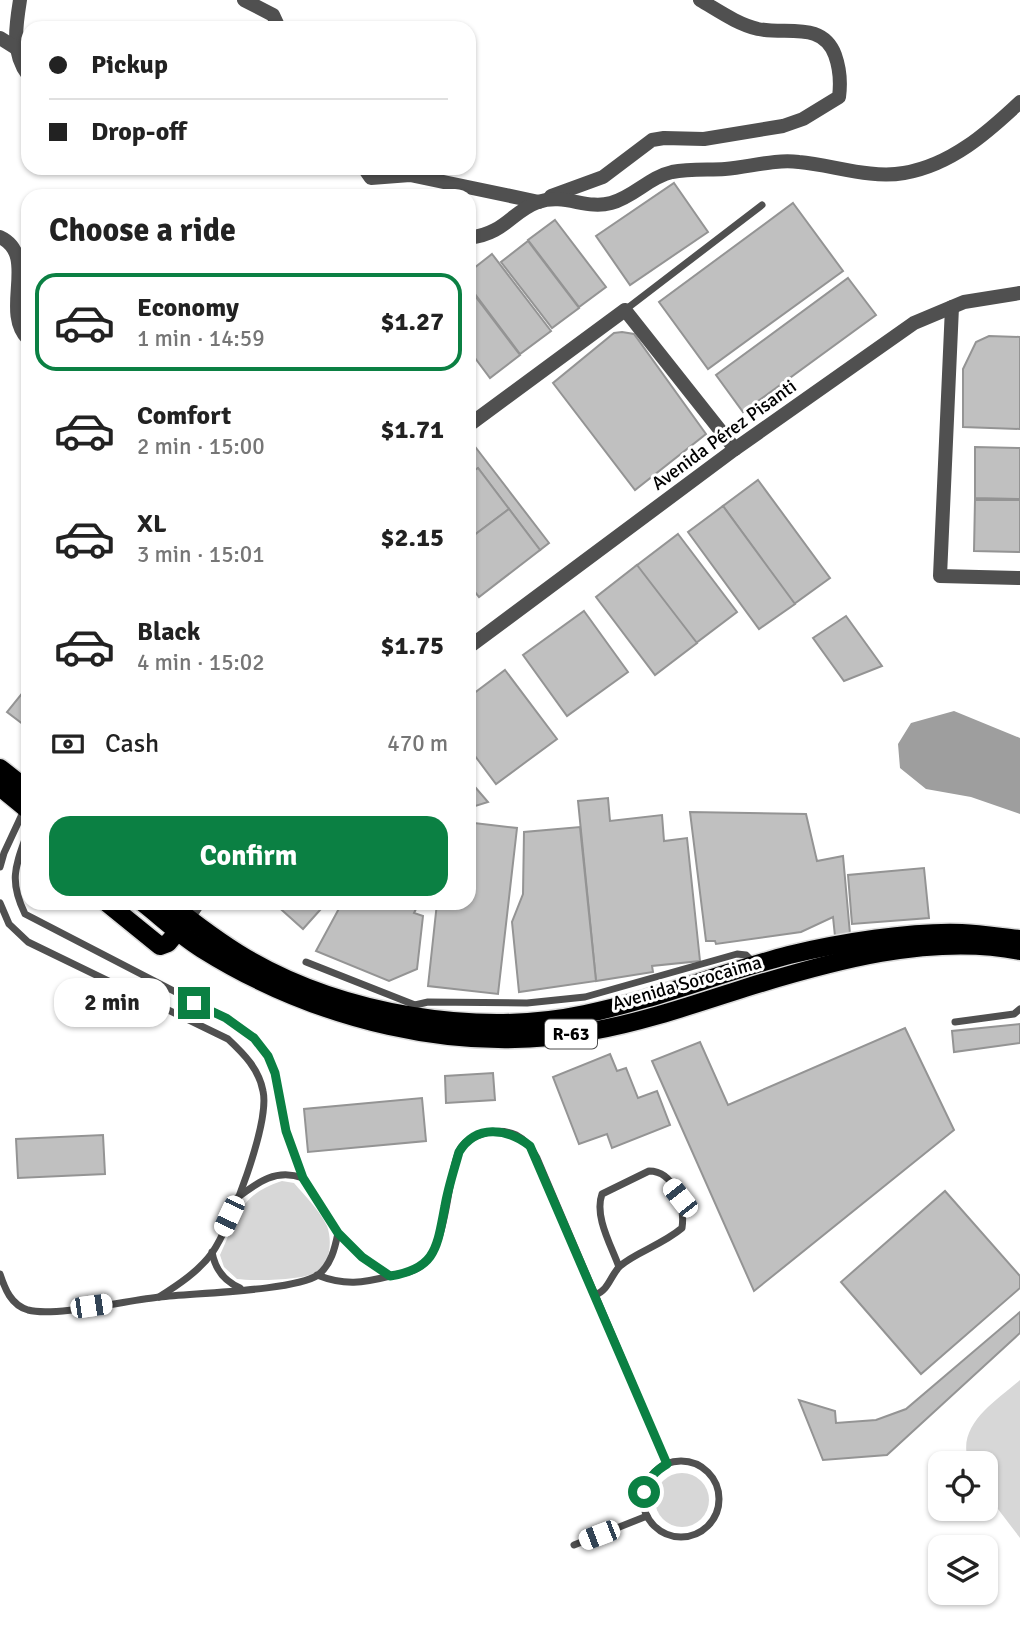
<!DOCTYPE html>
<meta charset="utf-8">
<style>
body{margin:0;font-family:Signika,sans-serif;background:#f6f6f6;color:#222;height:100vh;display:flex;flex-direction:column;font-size:26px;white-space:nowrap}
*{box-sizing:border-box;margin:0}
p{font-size:23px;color:#767676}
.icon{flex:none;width:38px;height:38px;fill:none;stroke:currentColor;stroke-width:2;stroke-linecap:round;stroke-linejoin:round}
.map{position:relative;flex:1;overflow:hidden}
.drawer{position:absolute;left:21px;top:189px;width:455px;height:721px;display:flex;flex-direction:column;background:#fff;border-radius:21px;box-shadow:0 2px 5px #0004}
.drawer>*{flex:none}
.hud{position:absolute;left:21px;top:21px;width:455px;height:154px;border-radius:21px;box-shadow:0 2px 5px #0004;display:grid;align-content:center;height:154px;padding:0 28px;background:#fff}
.fabs{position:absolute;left:928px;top:1451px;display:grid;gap:14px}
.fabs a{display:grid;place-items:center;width:70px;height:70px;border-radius:14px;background:#fff;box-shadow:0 2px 5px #0004;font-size:35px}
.end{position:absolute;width:32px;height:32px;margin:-16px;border:9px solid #0b8043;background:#fff;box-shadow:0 0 0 4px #fff}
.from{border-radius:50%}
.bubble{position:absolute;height:49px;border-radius:21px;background:#fff;box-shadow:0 2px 5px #0004;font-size:23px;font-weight:700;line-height:49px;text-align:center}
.car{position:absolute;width:21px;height:42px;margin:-21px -10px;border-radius:9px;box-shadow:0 0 5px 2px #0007;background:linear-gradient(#fff 24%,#345 0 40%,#fff 0 76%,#345 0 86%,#fff 0)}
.hud b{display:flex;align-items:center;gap:24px;height:66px;font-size:26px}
.hud b+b{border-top:2px solid #e0e0e0}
.hud i{width:18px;height:18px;background:#222}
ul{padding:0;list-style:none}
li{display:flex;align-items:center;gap:21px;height:98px;margin:0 14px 10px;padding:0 14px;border:4px solid transparent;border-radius:21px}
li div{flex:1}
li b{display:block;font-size:26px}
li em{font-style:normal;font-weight:700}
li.selected{border-color:#0b8043}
li>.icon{width:63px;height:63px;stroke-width:1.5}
h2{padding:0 28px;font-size:32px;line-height:84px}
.pay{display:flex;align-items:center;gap:18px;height:77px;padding:0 28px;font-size:26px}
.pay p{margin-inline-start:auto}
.action{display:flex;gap:14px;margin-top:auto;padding:14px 28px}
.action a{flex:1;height:80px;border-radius:21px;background:#0b8043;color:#fff;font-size:28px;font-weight:700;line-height:80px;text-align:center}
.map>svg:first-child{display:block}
</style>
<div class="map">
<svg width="1020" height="1627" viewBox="0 0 1020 1627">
<rect width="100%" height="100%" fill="#fff"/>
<!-- green -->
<g fill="#d7d7d7">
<path d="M282,1181l12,2c11,13 26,28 33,43 5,13 4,36 -9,45 -13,10 -64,10 -81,8l-13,-12 -4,-12c18,-39 19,-60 62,-74z"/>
<path d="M1020,1380v158l-35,-46v-29h-16c-14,-38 27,-62 51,-83z"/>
<circle cx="682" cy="1500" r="27"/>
</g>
<!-- water -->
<path fill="#9e9e9e" d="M954,711l66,27v76l-49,-17 -45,-8 -26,-21 -2,-24 13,-21z"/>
<!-- building -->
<g fill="#c0c0c0" stroke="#949494" stroke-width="2">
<path d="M674,183l34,49 -78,53 -34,-49z"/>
<path d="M793,203l50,68 -135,98 -49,-67z"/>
<path d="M555,220l51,67 -27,20 -51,-67z"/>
<path d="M528,241l51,67 -27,20 -51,-66z"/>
<path d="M492,254l59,77 -31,23 -51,-68v-14z"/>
<path d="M848,278l28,37 -133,97 -27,-37z"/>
<path d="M469,288l51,67 -30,23 -21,-28z"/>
<path d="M622,332l12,2 72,100 -71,56 -82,-107 61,-50z"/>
<path d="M989,336l31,1v92l-57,-2v-58l13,-27z"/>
<path d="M473,444l76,99 -9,7 -62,-82 -9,6v-26z"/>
<path d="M975,447l45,1v51l-45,-1z"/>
<path d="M478,468l31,41 -40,30v-65z"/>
<path d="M758,480l72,98 -36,26 -71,-98z"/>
<path d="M975,500h45v52l-46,-1z"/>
<path d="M723,506l72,98 -36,25 -71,-97z"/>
<path d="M509,509l31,41 -61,47 -10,-12v-46z"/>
<path d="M678,534l59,78 -41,31 -60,-77z"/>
<path d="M637,565l60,78 -42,32 -59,-78z"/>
<path d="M584,611l44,61 -61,44 -44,-61z"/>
<path d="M846,616l36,50 -38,15 -31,-43z"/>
<path d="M505,670l52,69 -61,45 -27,-36v-51z"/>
<path d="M28,686v42l-21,-16z"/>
<path d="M469,780l19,22 -19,6z"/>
<path d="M608,798l2,23 52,-6 2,26 23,-3 13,123 -48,5 1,6 -57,9 -18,-180z"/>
<path d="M690,812l116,2 11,47 26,-5 7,78 -15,2 -2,-19 -32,15 -85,12 -1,-3h-9z"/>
<path d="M474,823l43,5 -19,166 -70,-8 9,-83h32v-38z"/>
<path d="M580,827l16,154 -77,11 -7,-70 11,-28 1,-62z"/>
<path d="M924,868l5,50 -77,6 -4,-49z"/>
<path d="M274,903h38l8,7 -17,19z"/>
<path d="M342,903h77l-5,10 9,3 -6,53 -28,12 -73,-30z"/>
<path d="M1020,1024v19l-66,9 -2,-21z"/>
<path d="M905,1028l49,102 -200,161 -102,-230 48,-19 28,63z"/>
<path d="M610,1054l7,17 9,-3 12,30 19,-7 13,34 -58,23 -5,-14 -28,10 -26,-67z"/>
<path d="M493,1073l2,27 -49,3 -1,-27z"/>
<path d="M422,1098l4,43 -118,11 -4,-43z"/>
<path d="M103,1135l2,39 -87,4 -2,-39z"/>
<path d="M945,1191l75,85v12l-99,86 -80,-92z"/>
<path d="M1020,1312v21l-133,122 -64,5 -24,-60 36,11 1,12 40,-3 30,-11z"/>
</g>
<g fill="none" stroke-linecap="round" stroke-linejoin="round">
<!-- primary casing -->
<g stroke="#dbdbdb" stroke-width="21">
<g id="primary">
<path d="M0,768l28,22"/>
<path d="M0,787l28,23"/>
<path d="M107,903l53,43 8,-3 10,-12"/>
<path d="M143,903c19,15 38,33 59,46 112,70 257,108 390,82 51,-9 103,-27 153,-43 84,-26 186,-55 275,-37"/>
<path d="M169,903c25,20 50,39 77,55 96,56 231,79 339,56 69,-14 135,-41 204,-59 49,-12 122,-24 173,-22 19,1 39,4 58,6"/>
</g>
</g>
<!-- service -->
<g stroke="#505050" stroke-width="7">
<path d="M625,310l137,-105"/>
<path d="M28,831c-12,34 -20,48 -3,83l201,104 28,20 14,18 7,17 11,58 17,47"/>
<path d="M0,867l4,-14 21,-45"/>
<path d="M0,903l9,21 19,18 200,97c16,15 31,30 35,52 7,31 -32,135 -51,162 -13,18 -34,32 -53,44"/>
<path d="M306,962l109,43"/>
<path d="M408,1013l7,-8 13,-3 99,1 58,-6 152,-43 9,1 8,8"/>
<path d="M955,1022l59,-8 6,-5"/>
<path d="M237,1198c21,-16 39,-30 66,-20l35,55 24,24 28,19"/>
<path d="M212,1252c3,17 12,29 28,36"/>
<path d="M0,1274c5,15 11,31 28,36 27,7 101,-10 132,-13 33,-4 134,-6 158,-22 13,-10 17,-27 20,-42"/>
<path d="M317,1275c28,11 46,8 73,1 9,-3 18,-2 26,-7 33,-16 29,-86 43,-118 9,-18 40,-24 57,-16 10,5 16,14 21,23l130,306"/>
<path d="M595,1295c14,-5 15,-19 25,-29 16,-14 42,-21 62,-38 3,-21 -7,-57 -33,-57l-47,23c-8,22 9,51 17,73"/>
<circle cx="681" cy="1499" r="38"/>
<path d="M574,1545l73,-29"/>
</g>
<!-- minor -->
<g stroke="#505050" stroke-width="14">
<path d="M20,0c-4,25 -9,53 8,75"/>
<path d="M244,0l29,15 6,13"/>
<path d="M0,38l16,10"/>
<path d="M364,168l7,10 39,-3 129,27"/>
<path d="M551,196l52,-19 49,-37 12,-2 40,1 79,-13 20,-7 36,-22c2,-15 1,-28 -4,-42 -13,-34 -48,-20 -77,-26 -21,-5 -39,-18 -58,-29"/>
<path d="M0,237c39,18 0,74 28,102"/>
<path d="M469,238c37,-5 42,-26 69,-36 27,-9 48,8 73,1 23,-6 38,-26 61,-31 17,-3 36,-2 53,-3 25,-2 49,-10 74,-7 34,3 71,17 105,11 47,-8 83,-40 116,-71"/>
<path d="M952,307l-12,269 80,2"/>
<path d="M469,425l156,-115 110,139"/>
<path d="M469,647l266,-198 179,-126 50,-21 56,-9"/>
<path d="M183,925l15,-22"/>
</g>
<!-- primary -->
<use href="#primary" stroke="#000" stroke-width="18"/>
</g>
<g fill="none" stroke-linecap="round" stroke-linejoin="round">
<!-- route -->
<path stroke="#0b8043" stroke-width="9" d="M194,1003l32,15 28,20 14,18 7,17 11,58 17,47 35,55 24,24 28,19c47,-7 47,-30 55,-70 3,-18 9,-36 14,-54 17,-28 48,-24 71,-6l137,318c-12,7 -18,14 -23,28"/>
</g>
<g text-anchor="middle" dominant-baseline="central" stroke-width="6" stroke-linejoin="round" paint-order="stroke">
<!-- shield labels -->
<rect fill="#fff" stroke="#4c4c4c" stroke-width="2" x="545" y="1019.5" width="52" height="29" rx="5"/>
<g font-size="18" font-weight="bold" fill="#000">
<text x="571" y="1034">R-63</text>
</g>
<!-- street labels -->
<g font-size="19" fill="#000" stroke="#fff">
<text transform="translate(724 435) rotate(-36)">Avenida Pérez Pisanti</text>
<text transform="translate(687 983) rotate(-16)">Avenida Sorocaima</text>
</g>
</g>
</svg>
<div class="fabs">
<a><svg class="icon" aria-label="locate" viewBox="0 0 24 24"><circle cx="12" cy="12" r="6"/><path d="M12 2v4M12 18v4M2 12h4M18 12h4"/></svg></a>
<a><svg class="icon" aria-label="layers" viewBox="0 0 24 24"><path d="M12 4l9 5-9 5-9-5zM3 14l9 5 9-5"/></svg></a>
</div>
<i class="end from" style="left:644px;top:1492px"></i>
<i class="end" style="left:194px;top:1003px"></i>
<div class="bubble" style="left:54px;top:978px;width:116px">2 min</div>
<i class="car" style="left:680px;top:1198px;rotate:322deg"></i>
<i class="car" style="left:229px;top:1216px;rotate:205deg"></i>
<i class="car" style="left:91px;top:1306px;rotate:82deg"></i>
<i class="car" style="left:599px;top:1535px;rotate:249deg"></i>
<div class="hud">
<b><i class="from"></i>Pickup</b>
<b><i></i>Drop-off</b>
</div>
<section class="drawer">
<h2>Choose a ride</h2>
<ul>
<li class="selected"><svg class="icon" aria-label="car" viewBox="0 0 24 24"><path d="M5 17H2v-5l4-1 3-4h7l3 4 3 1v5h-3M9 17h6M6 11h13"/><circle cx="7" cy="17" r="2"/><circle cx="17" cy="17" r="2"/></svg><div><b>Economy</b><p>1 min · 14:59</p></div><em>$1.27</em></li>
<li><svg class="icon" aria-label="car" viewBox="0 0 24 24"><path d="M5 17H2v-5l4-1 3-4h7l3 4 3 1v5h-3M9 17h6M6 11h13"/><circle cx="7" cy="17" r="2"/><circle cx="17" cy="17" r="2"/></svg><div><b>Comfort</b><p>2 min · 15:00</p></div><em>$1.71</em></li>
<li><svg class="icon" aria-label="car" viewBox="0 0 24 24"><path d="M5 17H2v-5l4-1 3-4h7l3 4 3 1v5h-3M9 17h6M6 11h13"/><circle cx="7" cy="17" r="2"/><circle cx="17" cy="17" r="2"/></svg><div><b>XL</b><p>3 min · 15:01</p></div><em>$2.15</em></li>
<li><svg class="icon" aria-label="car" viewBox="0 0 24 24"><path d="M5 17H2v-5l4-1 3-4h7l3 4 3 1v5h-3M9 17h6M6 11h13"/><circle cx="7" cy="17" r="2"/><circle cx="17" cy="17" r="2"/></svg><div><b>Black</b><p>4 min · 15:02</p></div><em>$1.75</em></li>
</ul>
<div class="pay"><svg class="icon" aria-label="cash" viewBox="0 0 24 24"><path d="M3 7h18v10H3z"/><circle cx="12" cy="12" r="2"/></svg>Cash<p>470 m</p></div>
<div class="action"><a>Confirm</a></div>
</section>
</div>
